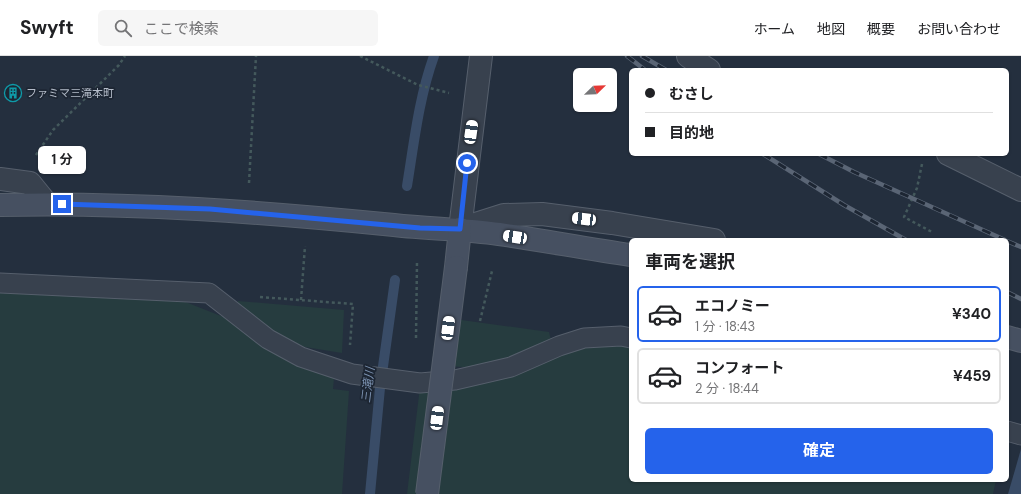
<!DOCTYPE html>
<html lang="ja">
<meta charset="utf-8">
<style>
body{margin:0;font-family:"DM Sans","Noto Sans JP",sans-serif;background:#f6f6f6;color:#202124;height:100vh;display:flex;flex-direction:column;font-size:15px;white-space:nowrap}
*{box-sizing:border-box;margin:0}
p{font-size:13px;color:#757577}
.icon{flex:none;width:22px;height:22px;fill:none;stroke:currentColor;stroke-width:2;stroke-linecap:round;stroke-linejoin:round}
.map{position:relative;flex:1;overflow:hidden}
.drawer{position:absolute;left:629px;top:182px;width:380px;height:244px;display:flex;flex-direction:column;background:#fff;border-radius:6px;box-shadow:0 1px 3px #0004}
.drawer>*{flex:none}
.banner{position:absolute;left:629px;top:12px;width:380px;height:88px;border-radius:6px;box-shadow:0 1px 3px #0004;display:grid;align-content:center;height:88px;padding:0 16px;background:#fff}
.needle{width:26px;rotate:67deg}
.tools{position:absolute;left:573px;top:12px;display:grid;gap:8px}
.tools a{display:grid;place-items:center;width:44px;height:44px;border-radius:6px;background:#fff;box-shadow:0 1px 3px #0004;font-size:20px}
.end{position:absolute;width:18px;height:18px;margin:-9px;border:5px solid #2563eb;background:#fff;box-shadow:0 0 0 2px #fff}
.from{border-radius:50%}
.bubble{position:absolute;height:28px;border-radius:6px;background:#fff;box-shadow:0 1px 3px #0004;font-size:13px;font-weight:700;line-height:28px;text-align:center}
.car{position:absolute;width:12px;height:24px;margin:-12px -6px;border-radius:5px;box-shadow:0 0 3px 1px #0007;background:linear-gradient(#fff 24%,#345 0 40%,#fff 0 76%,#345 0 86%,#fff 0)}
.banner b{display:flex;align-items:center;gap:14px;height:38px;font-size:15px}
.banner b+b{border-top:1px solid #e0e0e0}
.banner i{width:10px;height:10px;background:#202124}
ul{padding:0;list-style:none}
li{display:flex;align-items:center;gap:12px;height:56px;margin:0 8px 6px;padding:0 8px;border:2px solid #e0e0e0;border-radius:6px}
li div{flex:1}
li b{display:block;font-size:15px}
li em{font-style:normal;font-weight:700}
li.current{border-color:#2563eb}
li>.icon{width:36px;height:36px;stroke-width:1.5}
h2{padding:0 16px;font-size:18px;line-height:48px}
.cta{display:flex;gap:8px;margin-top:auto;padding:8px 16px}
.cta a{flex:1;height:46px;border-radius:6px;background:#2563eb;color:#fff;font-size:16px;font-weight:700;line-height:46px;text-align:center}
header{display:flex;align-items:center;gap:24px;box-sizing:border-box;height:56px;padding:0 20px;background:#fff;border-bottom:1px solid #e0e0e0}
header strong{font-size:19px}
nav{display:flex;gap:22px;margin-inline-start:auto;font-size:14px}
.search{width:280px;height:36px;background:#f6f6f6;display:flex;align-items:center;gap:10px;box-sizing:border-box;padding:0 14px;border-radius:6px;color:#757577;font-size:15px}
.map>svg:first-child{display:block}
</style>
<header>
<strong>Swyft</strong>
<div class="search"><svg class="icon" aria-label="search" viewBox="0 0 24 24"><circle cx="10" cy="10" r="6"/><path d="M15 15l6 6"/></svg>ここで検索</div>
<nav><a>ホーム</a><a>地図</a><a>概要</a><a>お問い合わせ</a></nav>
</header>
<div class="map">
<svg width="1021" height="438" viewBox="0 0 1021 438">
<rect width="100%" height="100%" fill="#242f3e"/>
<!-- green -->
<g fill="#263c3f">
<path d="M0,237l183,8 43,17 66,44 42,16 -1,11 16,2 -7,103h-342z"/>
<path d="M238,245l106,9 -2,43 -37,-6 -34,-13 -34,-27z"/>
<path d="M440,261l109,15 2,8 -36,18 -38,10 -44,-3z"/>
<path d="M622,290l9,2v132h365l-3,14h-586l13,-107 127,-27 34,-12z"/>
</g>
<!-- water -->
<path fill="#394c67" d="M1021,393v45h-13z"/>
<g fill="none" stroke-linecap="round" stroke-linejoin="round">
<!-- stream -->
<g stroke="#394c67" stroke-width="10">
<path d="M407,130c7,-43 12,-89 27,-130"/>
<path d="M370,438l10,-106 15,-108"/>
</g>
<!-- lane casing -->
<g stroke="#565f6c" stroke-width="21">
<g id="lane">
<path d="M0,227l209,10 59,46 33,18 51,17 68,9 35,-3 56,-13 48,-21 25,-8 37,-2 10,2"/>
<path d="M1007,375l14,4"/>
</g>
</g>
<!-- street casing -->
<g stroke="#565f6c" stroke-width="24">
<g id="street">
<path d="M481,0l-21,173 44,-14 38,-1 70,9 102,17"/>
<path d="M688,0l21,14"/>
<path d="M948,98l73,36"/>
<path d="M0,123l30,4 17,21"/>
</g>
</g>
<!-- secondary casing -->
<g stroke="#565f6c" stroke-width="24">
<g id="secondary">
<path d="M0,149c132,-3 263,7 394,20 35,4 70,4 105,9 44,6 88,15 132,21"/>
<path d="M456,211l4,-38"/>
<path d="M1007,281l14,4"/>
</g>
</g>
<!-- path -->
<g stroke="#44595c" stroke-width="2.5" stroke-dasharray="3 3" stroke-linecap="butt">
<path d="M360,0l58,29 31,8"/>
<path d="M36,99l17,-25 66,-65 6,-9"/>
<path d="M922,108l-5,24 -13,29 28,15"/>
<path d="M249,127l7,-127"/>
<path d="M260,241l93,7 -3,41"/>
<path d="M301,244l4,-54"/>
</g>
<!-- lane -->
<use href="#lane" stroke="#38414e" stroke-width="19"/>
<!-- street -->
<use href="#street" stroke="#38414e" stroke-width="22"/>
<!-- secondary -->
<use href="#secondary" stroke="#465061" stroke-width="22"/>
<!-- rail casing -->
<g stroke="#5a6575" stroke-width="4.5">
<g id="rail">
<path d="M627,0l18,14"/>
<path d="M642,0l24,14"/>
<path d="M763,98l81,51 62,35"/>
<path d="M819,98l35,18 151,68"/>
<path d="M1007,185l14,6"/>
<path d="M1007,236l14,7"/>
</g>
</g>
<!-- rail -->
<use href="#rail" stroke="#1d2633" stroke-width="3" stroke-dasharray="9" stroke-linecap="butt"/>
<!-- secondary-bridge casing -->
<g stroke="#565f6c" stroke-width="24" stroke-linecap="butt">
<path id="secondary-bridge" d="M427,438l29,-227"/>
</g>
<!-- path-bridge -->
<g stroke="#44595c" stroke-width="2.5" stroke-dasharray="3 3" stroke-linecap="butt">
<path d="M480,265l12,-50"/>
<path d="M416,282l1,-76"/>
</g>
<!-- secondary-bridge -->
<use href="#secondary-bridge" stroke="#465061" stroke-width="22"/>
</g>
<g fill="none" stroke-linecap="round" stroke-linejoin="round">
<!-- route -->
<path stroke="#2563eb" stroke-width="5" d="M62,148l148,5 210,19 40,1 7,-66"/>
</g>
<!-- icons -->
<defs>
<g id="building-ring" transform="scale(0.9)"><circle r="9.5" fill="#1d2633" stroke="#0f9aa8" stroke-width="1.5"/><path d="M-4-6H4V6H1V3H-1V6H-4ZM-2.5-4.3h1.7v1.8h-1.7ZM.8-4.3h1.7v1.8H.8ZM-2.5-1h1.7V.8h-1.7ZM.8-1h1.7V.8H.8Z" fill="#0f9aa8"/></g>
</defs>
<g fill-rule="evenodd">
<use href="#building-ring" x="13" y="37"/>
</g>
<g text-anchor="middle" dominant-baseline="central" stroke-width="3.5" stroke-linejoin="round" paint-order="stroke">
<!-- poi labels -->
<g font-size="11" fill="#b4bcc9" stroke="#1d2633" text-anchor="start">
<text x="26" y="37">ファミマ三滝本町</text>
</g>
<!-- water labels -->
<g font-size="12" font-style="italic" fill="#7c92b1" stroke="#1d2633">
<text transform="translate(368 329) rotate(-83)">三滝川</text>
</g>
</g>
</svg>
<div class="tools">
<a><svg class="needle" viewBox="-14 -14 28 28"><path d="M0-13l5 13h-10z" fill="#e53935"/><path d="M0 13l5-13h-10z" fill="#757577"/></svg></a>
</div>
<i class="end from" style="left:467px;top:107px"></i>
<i class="end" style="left:62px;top:148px"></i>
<div class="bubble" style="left:38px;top:90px;width:48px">1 分</div>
<i class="car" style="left:471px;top:76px;rotate:8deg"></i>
<i class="car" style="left:584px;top:163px;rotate:277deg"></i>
<i class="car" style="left:515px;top:181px;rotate:279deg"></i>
<i class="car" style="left:448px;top:272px;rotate:7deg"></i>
<i class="car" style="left:437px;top:362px;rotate:7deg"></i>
<div class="banner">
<b><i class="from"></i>むさし</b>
<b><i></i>目的地</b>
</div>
<section class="drawer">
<h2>車両を選択</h2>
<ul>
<li class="current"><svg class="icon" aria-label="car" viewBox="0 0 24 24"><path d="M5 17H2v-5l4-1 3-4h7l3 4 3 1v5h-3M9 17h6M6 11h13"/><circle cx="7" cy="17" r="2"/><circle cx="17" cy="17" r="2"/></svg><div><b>エコノミー</b><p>1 分 · 18:43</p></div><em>¥340</em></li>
<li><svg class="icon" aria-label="car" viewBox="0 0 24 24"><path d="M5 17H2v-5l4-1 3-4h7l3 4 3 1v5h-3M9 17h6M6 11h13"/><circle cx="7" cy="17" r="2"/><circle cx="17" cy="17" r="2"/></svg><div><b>コンフォート</b><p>2 分 · 18:44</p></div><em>¥459</em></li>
</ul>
<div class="cta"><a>確定</a></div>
</section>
</div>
